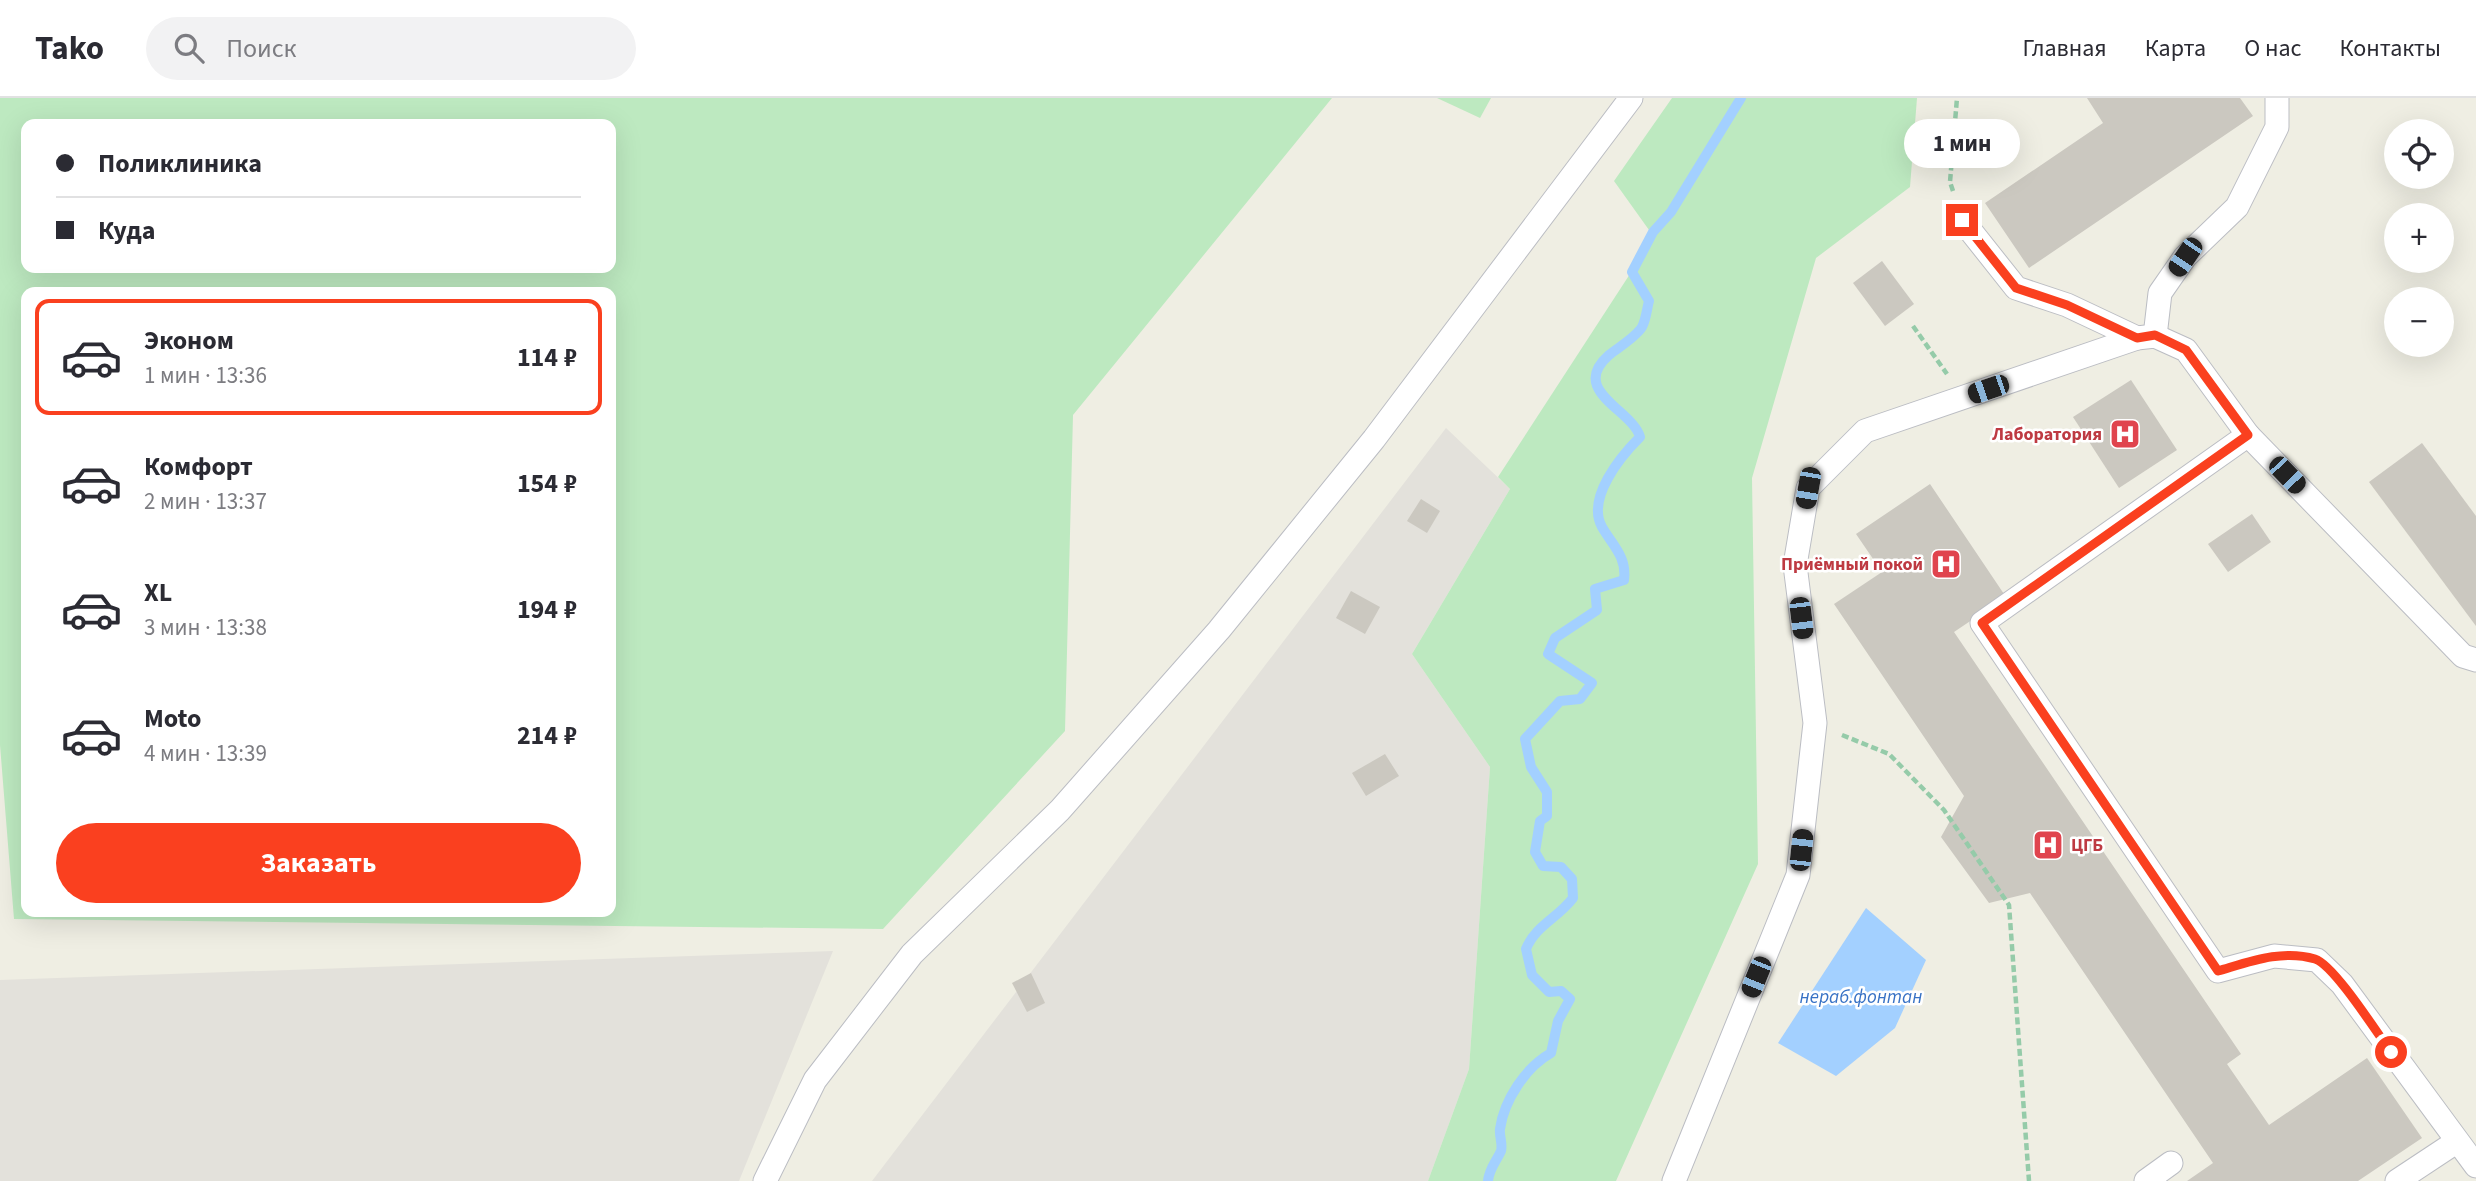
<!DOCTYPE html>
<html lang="ru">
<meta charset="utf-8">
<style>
body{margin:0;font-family:"Source Sans 3",sans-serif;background:#f2f2f3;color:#2b2b33;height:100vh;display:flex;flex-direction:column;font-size:26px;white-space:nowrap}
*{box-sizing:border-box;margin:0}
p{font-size:23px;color:#7c7c81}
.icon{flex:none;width:38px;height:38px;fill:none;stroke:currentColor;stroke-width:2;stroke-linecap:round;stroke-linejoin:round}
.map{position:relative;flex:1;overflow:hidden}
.drawer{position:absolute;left:21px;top:189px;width:595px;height:630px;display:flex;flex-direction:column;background:#fff;border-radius:14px;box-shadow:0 7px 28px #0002}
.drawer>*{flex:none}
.guide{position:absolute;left:21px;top:21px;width:595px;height:154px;border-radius:14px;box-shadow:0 7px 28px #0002;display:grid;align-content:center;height:154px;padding:0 35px;background:#fff}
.buttons{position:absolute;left:2384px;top:21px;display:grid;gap:14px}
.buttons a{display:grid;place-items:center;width:70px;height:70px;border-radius:50%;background:#fff;box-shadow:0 7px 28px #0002;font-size:35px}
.end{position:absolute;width:32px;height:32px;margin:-16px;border:9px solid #fa401f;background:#fff;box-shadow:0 0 0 4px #fff}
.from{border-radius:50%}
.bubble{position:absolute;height:49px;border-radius:24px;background:#fff;box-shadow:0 7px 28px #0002;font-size:23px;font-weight:700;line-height:49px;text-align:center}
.car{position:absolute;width:21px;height:42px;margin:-21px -10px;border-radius:9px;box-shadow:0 0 5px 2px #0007;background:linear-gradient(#222 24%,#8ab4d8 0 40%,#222 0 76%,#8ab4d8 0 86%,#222 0)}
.guide b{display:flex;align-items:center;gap:24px;height:66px;font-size:26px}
.guide b+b{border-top:2px solid #e1e1e2}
.guide i{width:18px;height:18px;background:#2b2b33}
ul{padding:12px 0 0;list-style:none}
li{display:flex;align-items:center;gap:21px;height:116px;margin:0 14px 10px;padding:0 21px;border:4px solid transparent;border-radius:14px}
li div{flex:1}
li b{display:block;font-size:26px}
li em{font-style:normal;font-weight:700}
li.on{border-color:#fa401f}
li>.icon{width:63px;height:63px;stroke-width:1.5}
.cta{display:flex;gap:14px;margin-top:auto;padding:14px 35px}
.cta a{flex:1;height:80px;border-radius:42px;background:#fa401f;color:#fff;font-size:28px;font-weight:700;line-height:80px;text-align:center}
header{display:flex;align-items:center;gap:42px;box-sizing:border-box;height:98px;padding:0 35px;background:#fff;border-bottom:2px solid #e1e1e2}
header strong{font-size:33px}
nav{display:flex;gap:38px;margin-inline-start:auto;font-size:24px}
.search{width:490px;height:63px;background:#f2f2f3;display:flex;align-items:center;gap:18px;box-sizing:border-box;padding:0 24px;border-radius:38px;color:#7c7c81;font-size:26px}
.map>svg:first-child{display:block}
</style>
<header>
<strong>Tako</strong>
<div class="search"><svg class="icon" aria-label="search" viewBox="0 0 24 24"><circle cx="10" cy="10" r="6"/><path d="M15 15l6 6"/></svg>Поиск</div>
<nav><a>Главная</a><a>Карта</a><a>О нас</a><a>Контакты</a></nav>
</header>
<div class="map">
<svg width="2476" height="1083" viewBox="0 0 2476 1083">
<rect width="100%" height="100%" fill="#efeee3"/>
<!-- industrial -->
<g fill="#e3e1db">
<path d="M1446,330l64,61 -98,165 78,113 -21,302 -41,112h-556z"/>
<path d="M833,853l-94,230h-739v-201z"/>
</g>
<!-- green -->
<g fill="#bde9c0" fill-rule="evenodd">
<path d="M0,0h1332l-259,317 -8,316 -182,198 -869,-10 -14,-174zM26,26h585v144h-585zM26,194h585v620h-585z"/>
<path d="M1437,0h54l-11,20z"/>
<path d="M1672,0h245l-7,89 -94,71 -64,220 6,386 -142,317h-188l41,-112 21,-302 -78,-113 98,-165 -12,-12 156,-240 -40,-56z"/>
</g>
<!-- water -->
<path fill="#a3d0ff" d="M1866,810l60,52 -31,68 -59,48 -58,-33z"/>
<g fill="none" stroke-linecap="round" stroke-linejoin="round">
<!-- stream -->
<path stroke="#a3d0ff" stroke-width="10" d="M1488,1083c1,-12 8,-19 13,-30 2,-7 -2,-15 -1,-22 4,-29 26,-62 51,-76l7,-32 12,-22 -9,-8 -12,1 -17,-17 -6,-26c10,-24 32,-31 47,-51l-1,-19 -11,-12 -18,-1 -8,-14 5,-31 7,-5v-24l-16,-25 -6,-28 35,-38 20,-2 12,-16 -44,-29 7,-16 42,-28 -2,-21 29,-9c3,-23 -11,-34 -22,-53 -16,-29 19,-71 38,-90 -7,-27 -72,-46 -31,-82 10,-8 27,-18 33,-28 4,-7 5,-19 7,-26l-17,-29 21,-40 18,-20 70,-114"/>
</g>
<!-- building -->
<g fill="#cbc8c0">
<path d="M2087,0h153l13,18 -224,152 -44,-65 118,-80z"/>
<path d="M1882,163l32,43 -29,22 -32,-43z"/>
<path d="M2131,282l46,70 -58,38 -46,-71z"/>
<path d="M2422,345l54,73v110l-107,-144z"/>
<path d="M1930,386l76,113 -52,35 287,422 -14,10 42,61 98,-67 55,80 -64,43h-171l26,-18 -183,-270 -41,10 -48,-66 23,-41 -130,-192 48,-32 -26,-38z"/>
<path d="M1421,401l19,12 -13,22 -20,-12z"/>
<path d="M2252,416l19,28 -43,30 -20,-28z"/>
<path d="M1351,493l29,16 -15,27 -29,-16z"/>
<path d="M1385,656l14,22 -33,20 -14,-23z"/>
<path d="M1031,875l14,30 -18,9 -15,-29z"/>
</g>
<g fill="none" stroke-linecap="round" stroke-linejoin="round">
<!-- lane casing -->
<g stroke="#bbbdc3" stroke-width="25">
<g id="lane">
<path d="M2155,238l5,-43 25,-36 52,-50 40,-80v-29"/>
<path d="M2137,240l18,-2 31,14 62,85 215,221 13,4"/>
<path d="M2248,337l-266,188 236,348 56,-15 43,4 25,24 134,182"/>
<path d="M765,1083l50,-101 97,-126 148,-144 159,-180 155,-191 257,-341"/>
<path d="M1674,1083l124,-306 17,-152 -20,-158 13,-77 57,-57 272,-93 -70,-33 -51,-17 -54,-68"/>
<path d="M2146,1083l25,-18"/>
<path d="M2397,1083l59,-39"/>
</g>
</g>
<!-- path -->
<g stroke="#95cba9" stroke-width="4.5" stroke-dasharray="7 3.5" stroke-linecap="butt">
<path d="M1953,93l-3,-9 7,-84"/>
<path d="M1913,228l34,48"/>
<path d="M1842,637l47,19 55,56 65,95 20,276"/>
</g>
<!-- lane -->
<use href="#lane" stroke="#fff" stroke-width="23"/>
</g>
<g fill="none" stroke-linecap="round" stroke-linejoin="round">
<!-- route -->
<path stroke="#fa401f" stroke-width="9" d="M1962,122l54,68 51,17 70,33 18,-3 31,15 62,85 -266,188 236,348c31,-9 64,-22 97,-12 19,6 62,74 76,93"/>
</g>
<!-- icons -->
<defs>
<g id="hospital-square" transform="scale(1.575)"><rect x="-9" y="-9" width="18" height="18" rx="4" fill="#e0444e" stroke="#fff"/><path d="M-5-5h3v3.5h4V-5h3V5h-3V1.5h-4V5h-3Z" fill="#fff"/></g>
</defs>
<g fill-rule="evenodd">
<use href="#hospital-square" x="2125" y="336"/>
<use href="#hospital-square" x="1946" y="466"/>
<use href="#hospital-square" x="2048" y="747"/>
</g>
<g text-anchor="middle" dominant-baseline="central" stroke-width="5" stroke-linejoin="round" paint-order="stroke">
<!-- health labels -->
<g font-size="18" font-weight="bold" fill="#be3a42" stroke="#fff" text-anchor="end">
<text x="2102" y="336">Лаборатория</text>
<text x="1923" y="466">Приёмный покой</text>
<text x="2071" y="747" text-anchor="start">ЦГБ</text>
</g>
<!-- water labels -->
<g font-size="19" font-style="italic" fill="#3872c5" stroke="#fff">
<text x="1861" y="899">нераб.фонтан</text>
</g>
</g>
</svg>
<div class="buttons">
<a><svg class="icon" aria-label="locate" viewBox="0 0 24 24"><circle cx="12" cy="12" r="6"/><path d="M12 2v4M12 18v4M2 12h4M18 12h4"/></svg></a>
<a>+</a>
<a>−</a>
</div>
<i class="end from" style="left:2391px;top:954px"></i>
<i class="end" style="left:1962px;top:122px"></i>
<div class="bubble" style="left:1904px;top:21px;width:116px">1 мин</div>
<i class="car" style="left:2185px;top:159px;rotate:214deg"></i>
<i class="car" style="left:1988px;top:291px;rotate:251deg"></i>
<i class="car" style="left:2287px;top:377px;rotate:136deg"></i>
<i class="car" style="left:1808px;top:390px;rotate:190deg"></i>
<i class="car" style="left:1801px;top:520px;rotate:173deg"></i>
<i class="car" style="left:1801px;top:752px;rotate:6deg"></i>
<i class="car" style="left:1756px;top:879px;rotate:202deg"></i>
<div class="guide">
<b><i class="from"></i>Поликлиника</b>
<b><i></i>Куда</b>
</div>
<section class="drawer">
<ul>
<li class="on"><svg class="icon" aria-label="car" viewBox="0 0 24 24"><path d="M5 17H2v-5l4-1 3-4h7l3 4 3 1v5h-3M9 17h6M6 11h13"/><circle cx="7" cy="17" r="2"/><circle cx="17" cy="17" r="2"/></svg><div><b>Эконом</b><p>1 мин · 13:36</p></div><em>114 ₽</em></li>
<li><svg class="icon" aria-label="car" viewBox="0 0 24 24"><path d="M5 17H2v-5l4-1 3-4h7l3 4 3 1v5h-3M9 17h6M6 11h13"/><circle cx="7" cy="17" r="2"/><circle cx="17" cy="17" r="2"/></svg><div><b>Комфорт</b><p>2 мин · 13:37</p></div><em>154 ₽</em></li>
<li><svg class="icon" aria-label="car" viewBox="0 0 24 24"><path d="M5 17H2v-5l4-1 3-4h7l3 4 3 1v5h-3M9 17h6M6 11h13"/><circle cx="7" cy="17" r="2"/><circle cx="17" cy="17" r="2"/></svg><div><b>XL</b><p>3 мин · 13:38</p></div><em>194 ₽</em></li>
<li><svg class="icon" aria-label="car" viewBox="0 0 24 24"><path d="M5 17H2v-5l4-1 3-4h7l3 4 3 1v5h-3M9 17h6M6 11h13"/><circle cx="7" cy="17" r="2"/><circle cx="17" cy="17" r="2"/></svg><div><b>Moto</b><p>4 мин · 13:39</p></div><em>214 ₽</em></li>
</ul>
<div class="cta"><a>Заказать</a></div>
</section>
</div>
